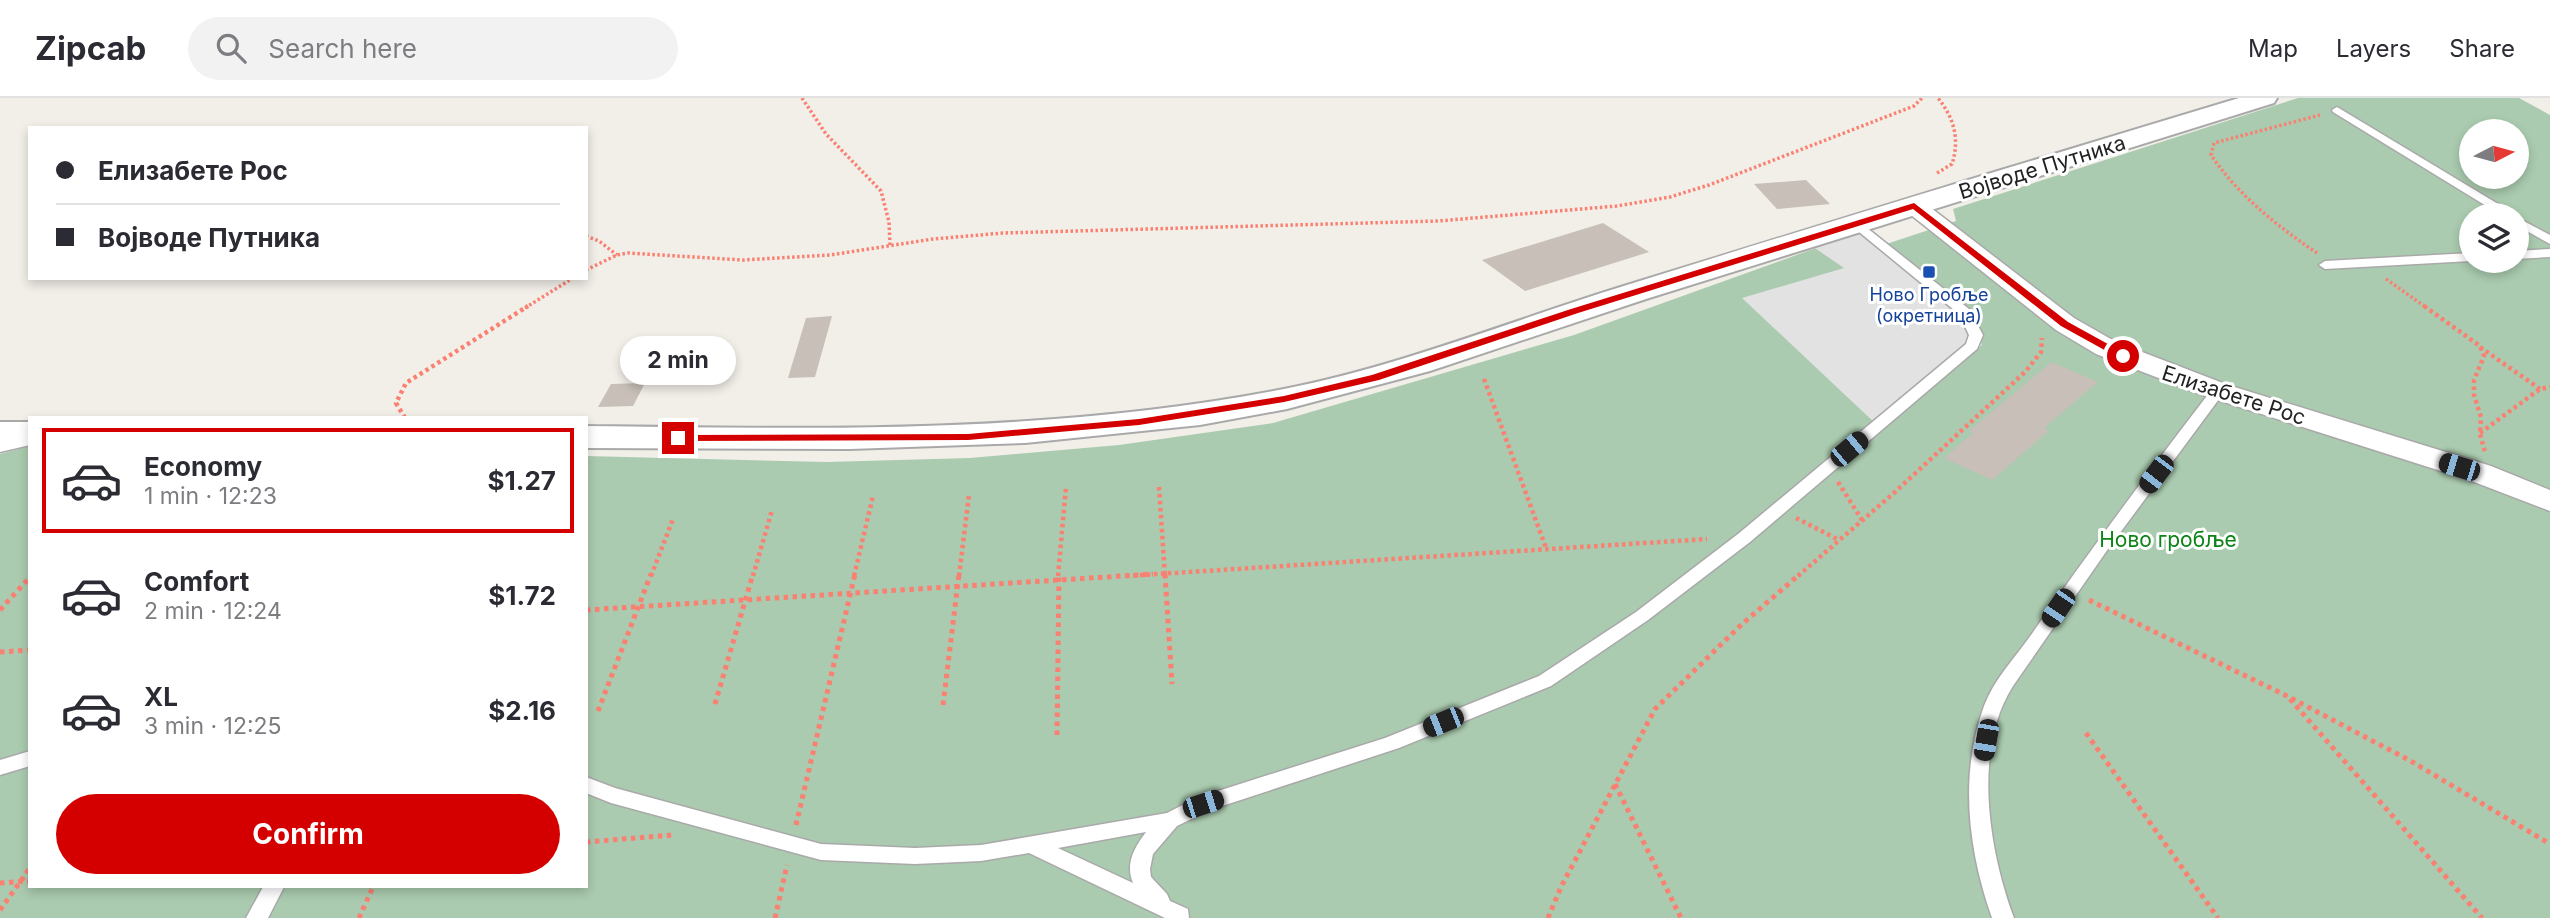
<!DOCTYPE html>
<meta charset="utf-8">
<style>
body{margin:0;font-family:Inter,sans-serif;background:#f2f2f3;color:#2b2b33;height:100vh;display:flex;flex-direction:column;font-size:26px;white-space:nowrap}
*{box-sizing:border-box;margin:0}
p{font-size:23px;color:#7c7c81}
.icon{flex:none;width:38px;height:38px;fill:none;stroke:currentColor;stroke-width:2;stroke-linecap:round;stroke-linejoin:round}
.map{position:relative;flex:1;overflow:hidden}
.drawer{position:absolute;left:28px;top:318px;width:560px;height:472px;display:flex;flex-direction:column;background:#fff;border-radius:0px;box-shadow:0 4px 10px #0003}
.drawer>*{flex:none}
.hud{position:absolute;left:28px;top:28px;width:560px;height:154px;border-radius:0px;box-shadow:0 4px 10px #0003;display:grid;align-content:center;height:154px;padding:0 28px;background:#fff}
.needle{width:46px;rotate:84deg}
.tools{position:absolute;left:2459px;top:21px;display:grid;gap:14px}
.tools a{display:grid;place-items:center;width:70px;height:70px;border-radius:50%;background:#fff;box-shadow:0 4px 10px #0003;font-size:35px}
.end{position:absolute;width:32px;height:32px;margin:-16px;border:9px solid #d40000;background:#fff;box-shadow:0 0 0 4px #fff}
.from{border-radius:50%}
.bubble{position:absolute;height:49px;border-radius:24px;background:#fff;box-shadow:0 4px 10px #0003;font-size:23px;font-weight:700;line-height:49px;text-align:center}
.car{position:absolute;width:21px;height:42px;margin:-21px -10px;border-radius:9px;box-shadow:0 0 5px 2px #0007;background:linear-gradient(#222 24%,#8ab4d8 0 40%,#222 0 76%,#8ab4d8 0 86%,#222 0)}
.hud b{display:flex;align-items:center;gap:24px;height:66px;font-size:26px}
.hud b+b{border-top:2px solid #e1e1e2}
.hud i{width:18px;height:18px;background:#2b2b33}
ul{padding:12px 0 0;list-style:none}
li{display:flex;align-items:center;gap:21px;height:105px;margin:0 14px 10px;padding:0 14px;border:4px solid transparent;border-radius:0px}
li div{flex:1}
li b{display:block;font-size:26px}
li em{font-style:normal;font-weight:700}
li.current{border-color:#d40000}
li>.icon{width:63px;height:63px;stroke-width:1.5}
.action{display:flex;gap:14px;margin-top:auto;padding:14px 28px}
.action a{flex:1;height:80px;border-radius:42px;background:#d40000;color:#fff;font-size:28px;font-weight:700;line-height:80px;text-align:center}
header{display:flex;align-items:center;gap:42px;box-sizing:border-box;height:98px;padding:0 35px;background:#fff;border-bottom:2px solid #e1e1e2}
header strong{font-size:33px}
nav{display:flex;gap:38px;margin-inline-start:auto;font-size:24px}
.search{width:490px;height:63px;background:#f2f2f3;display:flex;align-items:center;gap:18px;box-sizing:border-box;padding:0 24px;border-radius:38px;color:#7c7c81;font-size:26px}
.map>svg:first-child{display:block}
</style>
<header>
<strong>Zipcab</strong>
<div class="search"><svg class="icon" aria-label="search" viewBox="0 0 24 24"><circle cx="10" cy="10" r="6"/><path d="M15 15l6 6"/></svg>Search here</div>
<nav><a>Map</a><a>Layers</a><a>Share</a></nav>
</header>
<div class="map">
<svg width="2550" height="820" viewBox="0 0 2550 820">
<rect width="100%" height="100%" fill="#f2efe9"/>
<!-- cemetery -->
<path fill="#aacbaf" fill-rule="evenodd" d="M2298,0h221l31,17v803h-2550v-464l30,-8v441h556v-431l241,6 143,-4 149,-13 154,-22 301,-88 242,-87 37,7 103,-34 -3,-12zM2471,33h45v46h-45zM2471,117h45v46h-45z"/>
<!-- parking -->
<path fill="#e2e2e2" d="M1867,130l107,90 8,27 -105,80 -135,-127 102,-30 -35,-24z"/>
<!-- building -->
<g fill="#c7bfb8">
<path d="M1806,82l24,24 -53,5 -23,-25z"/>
<path d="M1603,125l46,29 -124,39 -43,-31z"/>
<path d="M832,218l-17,61 -27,1 18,-60z"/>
<path d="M2051,264l47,20 -54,46 5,3 -57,49 -48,-22 29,-25 -4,-2z"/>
<path d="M645,285l-12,23 -35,1 13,-23z"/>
</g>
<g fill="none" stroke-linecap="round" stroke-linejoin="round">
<!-- service casing -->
<g stroke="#a9a9a9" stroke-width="3">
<g id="service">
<path d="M2337,9l176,106 2,2h-14l-168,-103 -1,-2z"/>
<path d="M2516,119l34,18v9l-34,-19z"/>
<path d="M1857,122l112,89 14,26 -6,14 -227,193 -102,78 -97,66 -152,62 -189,62 -33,16 -24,28 -3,15 1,8 16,17 3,7 18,8 1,9h-24l-136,-65 -48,8 -66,3 -94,-4 -210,-57 -25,-10v-16l29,11 206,56 94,4 66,-3 186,-32 29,-15 189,-60 154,-62 97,-64 102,-78 228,-190 3,-9 -10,-21 -106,-87 -2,-3zM1146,734c-12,16 -21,32 -13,51l-75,-35z"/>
<path d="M2550,151v8l-34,2v-8z"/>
<path d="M2471,155v8l-146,8 -6,-4 6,-4z"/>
<path d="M2218,289l7,4 -117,158 -95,137c-41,64 -24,165 1,232h-22c-24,-68 -33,-143 -8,-212 10,-27 31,-48 47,-71 58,-84 120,-166 182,-247z"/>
<path d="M30,338v9l-30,7v-9z"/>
<path d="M30,653v15l-30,9v-15z"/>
<path d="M263,789h21l-16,31h-22z"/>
</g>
</g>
<!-- minor casing -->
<g stroke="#a9a9a9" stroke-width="3">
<path id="minor" d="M1914,101l8,2 152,117 42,24 112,43 263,81 59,24v21l-81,-31 -261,-83 -112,-43 -40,-24 -150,-119 -4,-5 4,-5z"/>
</g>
<!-- tertiary casing -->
<g stroke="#a9a9a9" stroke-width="4">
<g id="tertiary">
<path d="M2239,0h38l-3,5 -628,196 -216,72 -143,38 -87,16 -175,18 -175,6 -264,-1v-22c234,3 468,8 698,-37 117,-23 229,-69 343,-104 203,-64 408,-125 612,-187z"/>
<rect x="0" y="324" width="30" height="22"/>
</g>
</g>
<!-- path-far2 -->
<g stroke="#fa8072" stroke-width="3.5" stroke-dasharray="2.5 2.5" stroke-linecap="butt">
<path d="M802,0l24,36 55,57 8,31 1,23"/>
<path d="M1937,75l15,-9c8,-25 2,-46 -14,-66"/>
<path d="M586,138l13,5 18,14"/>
<path d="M2317,155c-40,-27 -79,-58 -106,-98l3,-12 106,-28"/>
<path d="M586,172l31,-15 11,-2 115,7 87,-5 103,-16 70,-6 435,-12 179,-15 53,-9 39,-12 205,-79 8,-8"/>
<path d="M2386,181l41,29"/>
<path d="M525,210l48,-30"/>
</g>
<!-- path-far1 -->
<g stroke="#fa8072" stroke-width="4.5" stroke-dasharray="3.5 3.5" stroke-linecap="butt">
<path d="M2424,208l56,40 4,10 -10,24v15l7,22 -1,17 5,18"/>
<path d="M2480,249l60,42"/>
<path d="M1484,281l62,169"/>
<path d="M405,320l-9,-15 10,-20 122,-77"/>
<path d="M2480,335l60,-44 10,-2"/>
<path d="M1838,384l24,38"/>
<path d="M1159,389l6,89"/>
<path d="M1796,420l43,22"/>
<path d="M651,478l22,-57"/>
<path d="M753,478l19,-66"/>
<path d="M854,478l19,-80"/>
<path d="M959,478l10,-81"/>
<path d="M1058,478l8,-89"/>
<path d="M1126,478l581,-37"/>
<path d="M1798,478l97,-84 130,-120 16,-20 1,-14"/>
</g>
<!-- path -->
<g stroke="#fa8072" stroke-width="5" stroke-dasharray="4.5 4.5" stroke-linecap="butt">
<path d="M1165,476l7,110"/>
<path d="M2089,502l198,96 122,64 141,84"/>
<path d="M0,512l30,-33"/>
<path d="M586,512l567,-36"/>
<path d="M0,554l30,-2"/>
<path d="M2290,601l192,219"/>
<path d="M715,606l38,-130"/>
<path d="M943,607l16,-131"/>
<path d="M598,613l53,-137"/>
<path d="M2086,635l132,185"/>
<path d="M1057,637l2,-161"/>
<path d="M1615,686l66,134"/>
<path d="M796,727l59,-251"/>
<path d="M586,744l87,-7"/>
<path d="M0,785l30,-2"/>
<path d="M0,812l30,-42"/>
<path d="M359,820l14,-31"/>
<path d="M775,820l12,-53"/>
<path d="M1548,820l13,-31 94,-178 86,-84 59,-51"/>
</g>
<!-- service -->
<use href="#service" fill="#fff" fill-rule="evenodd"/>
<!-- minor -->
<use href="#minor" fill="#fff" fill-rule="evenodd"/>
<!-- tertiary -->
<use href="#tertiary" fill="#fff" fill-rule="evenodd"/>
</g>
<!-- route -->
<path fill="#d40000" d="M1914,105l154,119 58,32v4h-7l-58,-32 -148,-117 -335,104 -199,67 -95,22 -145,23 -171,15 -290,1 -6,-3 6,-3 290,-1 171,-15 145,-23 88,-21 199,-66z"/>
<!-- markers -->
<rect fill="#1a4fb4" stroke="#fff" stroke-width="2.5" x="1922" y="167" width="14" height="14" rx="3.5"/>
<g text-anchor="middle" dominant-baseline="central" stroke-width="6" stroke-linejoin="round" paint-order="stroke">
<!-- far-transit labels -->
<g font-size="18" fill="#164399" stroke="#fff">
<text x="1929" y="196">Ново Гробље<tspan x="1929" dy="21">(окретница)</tspan></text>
</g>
<!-- street labels -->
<g font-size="21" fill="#222" stroke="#fff">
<text transform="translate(2042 69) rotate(-17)">Војводе Путника</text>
<text transform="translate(2234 297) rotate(18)">Елизабете Рос</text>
</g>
<!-- park labels -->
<g font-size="21" fill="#0c8416" stroke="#fff">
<text x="2168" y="441">Ново гробље</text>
</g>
</g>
</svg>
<div class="tools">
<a><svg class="needle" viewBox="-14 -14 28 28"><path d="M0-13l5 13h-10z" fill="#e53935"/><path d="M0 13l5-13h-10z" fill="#7c7c81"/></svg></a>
<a><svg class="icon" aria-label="layers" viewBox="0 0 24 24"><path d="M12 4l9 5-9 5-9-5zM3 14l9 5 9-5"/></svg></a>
</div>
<i class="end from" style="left:2123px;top:258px"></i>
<i class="end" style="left:678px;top:340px"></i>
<div class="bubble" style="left:620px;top:238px;width:116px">2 min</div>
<i class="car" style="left:1849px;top:351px;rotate:50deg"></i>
<i class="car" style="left:2459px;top:369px;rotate:287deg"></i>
<i class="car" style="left:2156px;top:376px;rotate:217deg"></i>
<i class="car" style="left:2058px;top:510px;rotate:214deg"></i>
<i class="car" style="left:1443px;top:624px;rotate:248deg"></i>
<i class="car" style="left:1986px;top:642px;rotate:190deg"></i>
<i class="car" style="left:1203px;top:706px;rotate:72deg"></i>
<div class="hud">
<b><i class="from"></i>Елизабете Рос</b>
<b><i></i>Војводе Путника</b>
</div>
<section class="drawer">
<ul>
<li class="current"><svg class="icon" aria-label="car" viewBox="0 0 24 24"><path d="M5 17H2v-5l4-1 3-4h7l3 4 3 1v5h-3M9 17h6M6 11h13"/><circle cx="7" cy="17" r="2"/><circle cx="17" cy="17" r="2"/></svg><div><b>Economy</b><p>1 min · 12:23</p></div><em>$1.27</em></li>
<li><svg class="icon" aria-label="car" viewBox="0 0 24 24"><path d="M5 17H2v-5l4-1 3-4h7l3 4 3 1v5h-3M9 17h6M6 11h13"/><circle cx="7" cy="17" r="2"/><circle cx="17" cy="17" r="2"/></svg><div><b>Comfort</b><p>2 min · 12:24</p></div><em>$1.72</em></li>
<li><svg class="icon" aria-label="car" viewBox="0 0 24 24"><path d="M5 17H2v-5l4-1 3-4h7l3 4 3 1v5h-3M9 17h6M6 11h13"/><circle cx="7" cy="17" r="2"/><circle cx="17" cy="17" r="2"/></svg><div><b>XL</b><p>3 min · 12:25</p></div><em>$2.16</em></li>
</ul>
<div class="action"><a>Confirm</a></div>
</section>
</div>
